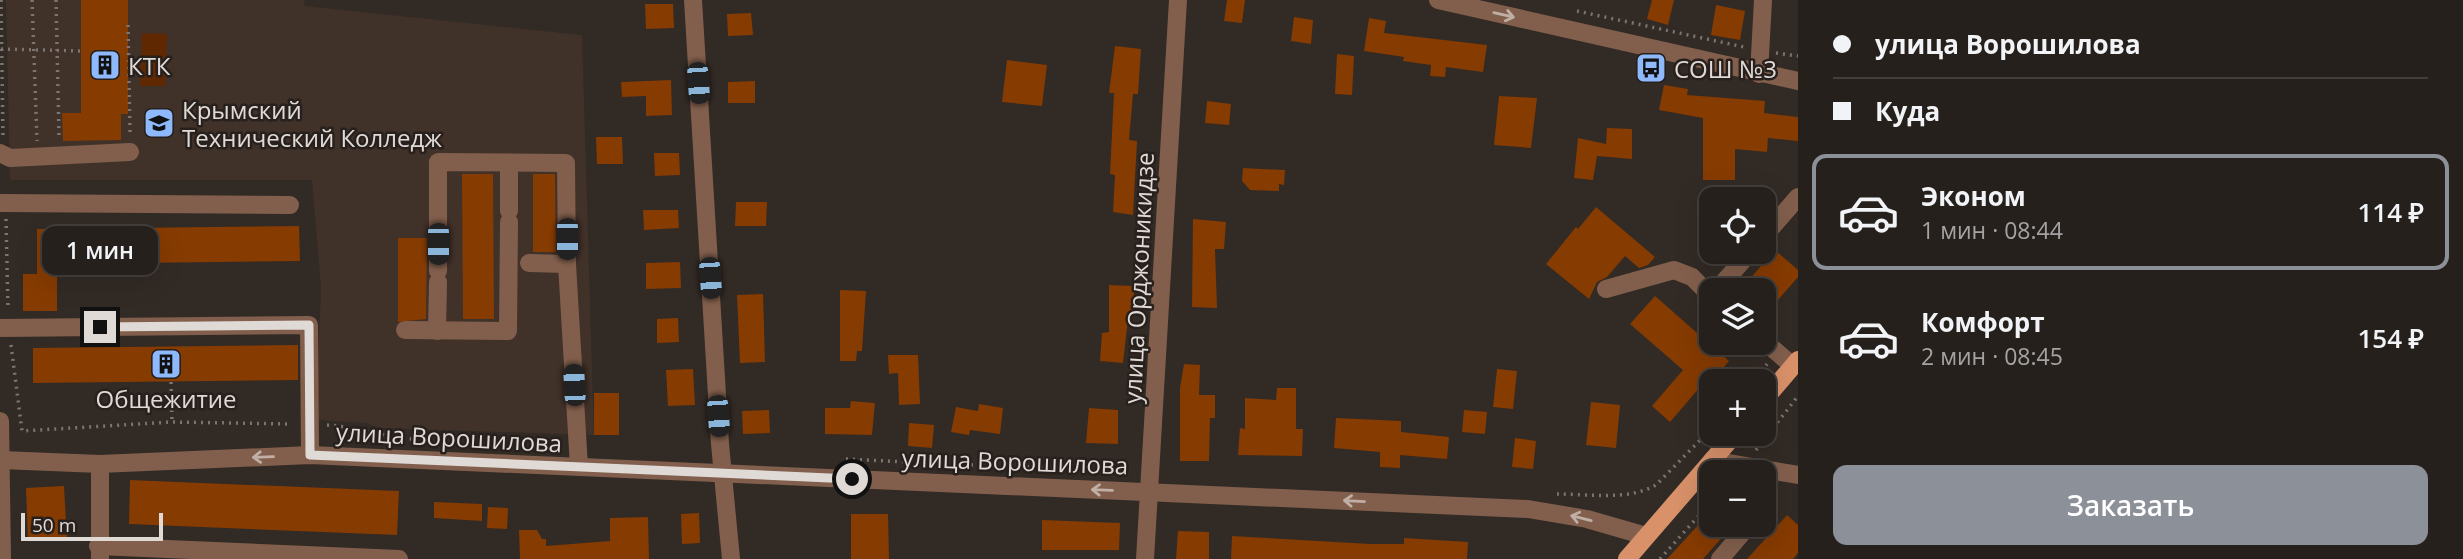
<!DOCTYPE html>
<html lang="ru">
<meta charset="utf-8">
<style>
body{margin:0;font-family:"Open Sans",sans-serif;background:#2e2825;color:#f1f3f6;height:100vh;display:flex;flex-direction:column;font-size:26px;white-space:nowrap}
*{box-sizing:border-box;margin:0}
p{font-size:23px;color:#a4a3a3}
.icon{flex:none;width:38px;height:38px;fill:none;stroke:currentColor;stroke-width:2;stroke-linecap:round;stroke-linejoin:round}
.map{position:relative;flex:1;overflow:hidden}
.panel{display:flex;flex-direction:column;background:#26201c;width:665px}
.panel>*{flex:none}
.top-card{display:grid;align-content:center;height:154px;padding:0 35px;background:#26201c}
.fabs{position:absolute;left:1699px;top:187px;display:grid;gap:14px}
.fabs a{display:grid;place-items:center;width:77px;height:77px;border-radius:14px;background:#26201c;box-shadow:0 7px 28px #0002,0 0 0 2px #423e3b;font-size:35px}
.scale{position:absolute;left:21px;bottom:18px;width:142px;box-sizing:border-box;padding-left:7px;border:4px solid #e0dad7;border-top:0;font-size:19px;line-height:24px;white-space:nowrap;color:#e0dad7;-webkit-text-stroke:5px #28201c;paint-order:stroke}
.end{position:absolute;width:32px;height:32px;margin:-16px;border:9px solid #e0dad7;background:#111;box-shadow:0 0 0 4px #111}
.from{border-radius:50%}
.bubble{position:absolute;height:49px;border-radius:14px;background:#26201c;box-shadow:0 7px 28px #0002,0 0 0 2px #423e3b;font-size:23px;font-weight:600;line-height:49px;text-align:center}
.car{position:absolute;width:21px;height:42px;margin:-21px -10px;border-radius:9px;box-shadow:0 0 5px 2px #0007;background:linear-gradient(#222 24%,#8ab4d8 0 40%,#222 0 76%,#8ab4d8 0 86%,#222 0)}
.top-card b{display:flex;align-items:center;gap:24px;height:66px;font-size:26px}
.top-card b+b{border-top:2px solid #423e3b}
.top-card i{width:18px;height:18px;background:#f1f3f6}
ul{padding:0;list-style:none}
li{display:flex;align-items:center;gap:21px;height:116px;margin:0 14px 10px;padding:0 21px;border:4px solid transparent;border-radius:14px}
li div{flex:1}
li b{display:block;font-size:26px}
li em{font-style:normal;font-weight:600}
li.current{border-color:#8c9099}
li>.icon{width:63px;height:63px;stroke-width:1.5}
.cta{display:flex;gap:14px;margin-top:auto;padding:14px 35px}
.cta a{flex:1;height:80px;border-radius:14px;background:#8c9099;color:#fff;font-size:28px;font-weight:600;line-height:80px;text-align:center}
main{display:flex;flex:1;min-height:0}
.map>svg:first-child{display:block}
</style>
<main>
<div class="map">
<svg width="1798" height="559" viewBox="0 0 1798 559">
<rect width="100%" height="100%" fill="#322a25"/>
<!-- built -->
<path fill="#403129" d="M6,0h298l1,6 277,29 12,400 -215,-7 -13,-5 -48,-3 -2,-3 5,-129 -9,-108h-302z"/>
<!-- green -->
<path fill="#602800" d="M142,33l25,1 -2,52h-25z"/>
<!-- building -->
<g fill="#863b00">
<path d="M81,0h47v114h-7v26l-58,1 -1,-28h19z"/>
<path d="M1227,0h18l-3,23 -18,-2z"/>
<path d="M1652,0h22l-6,25 -21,-6z"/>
<path d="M645,4h28l1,24 -28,1z"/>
<path d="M1716,5l29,6 -5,29 -29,-5z"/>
<path d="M751,13l2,22 -25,1 -1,-22z"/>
<path d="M1294,17l19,3 -2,24 -20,-3z"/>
<path d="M1369,18l17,3 -2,12 103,12 -4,27 -37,-5 -1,10 -15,-1 1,-11 -28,-4 1,-4 -40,-6z"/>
<path d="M1115,46l26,3 -3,45h-5l-4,46 8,1 -4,74 -20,-3 2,-37 -5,-1 4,-81h-5z"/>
<path d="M1337,54l17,2 -2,39 -17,-1z"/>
<path d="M1007,60l40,5 -5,41 -40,-4z"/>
<path d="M671,80l1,35 -26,1v-20l-24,1 -1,-15z"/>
<path d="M755,81v22h-27v-21z"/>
<path d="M1664,85l24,4 -1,6 78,6 -1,12 34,4v24l-30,-3 -1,14 -32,-3v31h-32v-62l-44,-8z"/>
<path d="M1499,96l38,2 -6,50 -37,-3z"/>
<path d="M1207,101l24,3 -2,21 -24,-2z"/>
<path d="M1607,128l25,1v30l-35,-3 -4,24 -19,-2 4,-40 28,6z"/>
<path d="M596,137h26l1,27h-26z"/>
<path d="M654,153h25l1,22 -25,1z"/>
<path d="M1243,168l42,2 -1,15 -5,-1v7l-29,-1 -8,-9z"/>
<path d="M462,174h31l1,145h-31z"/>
<path d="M533,174h22l1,78h-23z"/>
<path d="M736,202h31l-1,24h-31z"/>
<path d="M1596,207l59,50 -7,8 -9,3 -14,-12 -18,21 -10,5 -8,17 -43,-35 30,-37 2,2z"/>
<path d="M643,210h35l1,18 -35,2z"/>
<path d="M1193,219l33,3 -2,27h-9l2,59 -25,-1z"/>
<path d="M299,226l1,35 -243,3v47h-34v-37h14v-45z"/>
<path d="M398,238h29l-1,81 -28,3z"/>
<path d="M1775,250l23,20v7l-34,39v-26h-24z"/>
<path d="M680,262l1,26 -35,1v-26z"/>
<path d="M1109,285l25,1v25h-5l-6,52 -23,-2 2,-28 7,-1z"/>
<path d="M840,290l26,1 -4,60h-5l-1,10h-16z"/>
<path d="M763,294l2,68 -25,1 -3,-68z"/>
<path d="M1655,296l74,65 -24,28 -4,-3 -31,36 -18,-16 31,-36 -53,-46z"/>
<path d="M678,318l1,24 -22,1v-24z"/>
<path d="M298,345v35l-265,3v-35z"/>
<path d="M888,355h30l2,49 -21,1 -1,-32 -9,1z"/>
<path d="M1184,364l16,1 -1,30h16v23h-5l-1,43h-29v-73z"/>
<path d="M693,369l2,36 -27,1 -2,-36z"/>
<path d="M1497,369l20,2 -4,38 -20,-2z"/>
<path d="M1277,388h19v41h7l-1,27 -64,-1 2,-27 5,1v-31l31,2z"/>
<rect x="594" y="393" width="25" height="42"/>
<path d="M851,401l24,2 -3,32 -47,-1v-26h25z"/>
<path d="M1591,402l29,3 -4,43 -30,-3z"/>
<path d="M979,404l24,4 -3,26 -30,-4 -1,5 -18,-3 5,-25 22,4z"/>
<path d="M1089,408l29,2v34l-32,-1z"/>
<path d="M769,410l1,23 -27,1 -1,-23z"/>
<path d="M1464,410l23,2 -2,22 -23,-2z"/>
<path d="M1336,418l65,3v11l48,5 -2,22 -47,-4v13l-20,-1v-15l-46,-4z"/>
<path d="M909,423l25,2 -2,23 -24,-2z"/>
<path d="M1515,438l21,3 -3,28 -21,-2z"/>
<path d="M130,480l269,11 -2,44 -268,-11z"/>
<path d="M64,486l3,54 -39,1 -2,-53z"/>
<path d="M434,502l48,2v17l-48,-3z"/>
<path d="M488,507l20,1 -1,21 -20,-1z"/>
<path d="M1712,510v15h21l-30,34h-36z"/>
<path d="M699,513l1,30 -18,1 -1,-30z"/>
<path d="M851,514h37l1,45h-38z"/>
<path d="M1787,515l11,10v28l-5,6h-46z"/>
<path d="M648,517l1,42h-129l-1,-29h18l5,9h4v7l64,-5v-23z"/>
<path d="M1042,520l78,3 -1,27h-77z"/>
<path d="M1178,531l31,1v27h-33z"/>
<path d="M1232,536l138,8h34v-6l64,4 -1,17h-236z"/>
</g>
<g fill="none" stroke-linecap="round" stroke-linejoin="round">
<!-- path -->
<g stroke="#7c7470" stroke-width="3.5" stroke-dasharray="2 5" stroke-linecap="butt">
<path d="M1,0l2,138"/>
<path d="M32,0l5,141"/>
<path d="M56,0l3,136"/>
<path d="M1577,11l167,36"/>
<path d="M128,25l2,108"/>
<path d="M1,49l80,2"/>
<path d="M1776,53l22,3"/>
<path d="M6,219l2,90"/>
<path d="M11,345l11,86 150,-9 119,2"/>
<path d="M171,382l1,39"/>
<path d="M1753,382l14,-18"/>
<path d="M327,425c30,2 55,11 85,14"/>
<path d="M1756,450l42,-54"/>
<path d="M846,459l61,3"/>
<path d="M957,464l17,1"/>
<path d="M1027,467l44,2"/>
<path d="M1557,494c32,0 71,7 99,-9l56,-57"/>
<path d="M1660,559l52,-58"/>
</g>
<!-- minor -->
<g stroke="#825f4c" stroke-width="18">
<path d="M693,0l27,444 11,115"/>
<path d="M1438,0l360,81"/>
<path d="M1759,74l4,-74"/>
<path d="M0,153l10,5 120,-6"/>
<path d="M0,203l290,2"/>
<path d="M509,211v-48"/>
<path d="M1764,236l34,-39"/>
<path d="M529,263l38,1"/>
<path d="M438,271v-109l128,1 1,101 12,203"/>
<path d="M1606,289l68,-19 18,7 20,20"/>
<path d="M1717,290l33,-38"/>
<path d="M0,328l309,-3 1,130"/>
<path d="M405,330l103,1 1,-109"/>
<path d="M437,331l1,-49"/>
<path d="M1764,341l29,25"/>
<path d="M0,421l2,138"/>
<path d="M1,460l99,4 210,-9 1218,54 59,10 59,17"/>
<path d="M1712,460l86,15"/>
<path d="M98,546l301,13"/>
<path d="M100,559v-95"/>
<path d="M1145,559l33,-559"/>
<path d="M1720,559l29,-34"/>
</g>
<!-- major -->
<g stroke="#d89169" stroke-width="18">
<path d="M1764,400l34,-40"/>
<path d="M1627,559l108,-125"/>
</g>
</g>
<!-- one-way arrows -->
<defs><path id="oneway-shaft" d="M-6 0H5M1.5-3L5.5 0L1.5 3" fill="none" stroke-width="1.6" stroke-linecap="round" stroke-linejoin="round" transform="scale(1.75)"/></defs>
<g stroke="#bfafa6">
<use href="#oneway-shaft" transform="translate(1504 15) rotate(13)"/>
<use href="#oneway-shaft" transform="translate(263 457) rotate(178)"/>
<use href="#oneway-shaft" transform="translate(1102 490) rotate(-178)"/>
<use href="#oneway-shaft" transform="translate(1354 501) rotate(-177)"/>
<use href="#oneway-shaft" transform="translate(1581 518) rotate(-166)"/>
</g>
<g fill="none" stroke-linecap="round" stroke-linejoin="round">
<!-- route -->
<path stroke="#e0dad7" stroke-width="9" d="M100,327l209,-2 1,130 542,24"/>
</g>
<!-- icons -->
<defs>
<g id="building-square" transform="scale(1.575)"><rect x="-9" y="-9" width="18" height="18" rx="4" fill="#8eb9fd" stroke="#28201c"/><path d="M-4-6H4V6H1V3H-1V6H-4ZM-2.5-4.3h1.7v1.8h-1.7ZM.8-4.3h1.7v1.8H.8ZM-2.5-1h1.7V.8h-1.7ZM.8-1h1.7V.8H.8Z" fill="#111"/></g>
<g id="bus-square" transform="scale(1.575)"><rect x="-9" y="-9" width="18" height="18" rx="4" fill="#8eb9fd" stroke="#28201c"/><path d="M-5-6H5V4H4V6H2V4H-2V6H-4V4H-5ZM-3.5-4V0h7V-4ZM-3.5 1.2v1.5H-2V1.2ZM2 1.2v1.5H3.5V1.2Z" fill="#111"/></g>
<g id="university-square" transform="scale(1.575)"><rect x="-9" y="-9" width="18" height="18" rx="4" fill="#8eb9fd" stroke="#28201c"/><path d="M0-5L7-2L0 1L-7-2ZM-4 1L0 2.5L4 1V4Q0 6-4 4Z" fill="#111"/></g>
</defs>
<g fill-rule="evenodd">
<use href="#building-square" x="105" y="65"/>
<use href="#bus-square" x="1651" y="68"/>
<use href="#university-square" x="159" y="123"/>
<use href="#building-square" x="166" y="364"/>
</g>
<g text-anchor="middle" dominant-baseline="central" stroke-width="5" stroke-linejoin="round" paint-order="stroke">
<!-- poi labels -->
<g font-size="24" fill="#e0dad7" stroke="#28201c" text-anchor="start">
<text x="128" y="65">КТК</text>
<text x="1674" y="68">СОШ №3</text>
<text x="182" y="109">Крымский<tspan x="182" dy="28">Технический Колледж</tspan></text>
<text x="166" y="398" text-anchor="middle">Общежитие</text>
</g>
<!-- street labels -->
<g font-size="24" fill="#e0dad7" stroke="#28201c">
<text transform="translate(1138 278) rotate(-87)">улица Орджоникидзе</text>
<text transform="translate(449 437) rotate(3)">улица Ворошилова</text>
<text transform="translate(1015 461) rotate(2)">улица Ворошилова</text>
</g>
</g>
</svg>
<div class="fabs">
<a><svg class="icon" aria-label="locate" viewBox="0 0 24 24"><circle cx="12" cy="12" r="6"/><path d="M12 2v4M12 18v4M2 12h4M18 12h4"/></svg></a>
<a><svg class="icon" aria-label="layers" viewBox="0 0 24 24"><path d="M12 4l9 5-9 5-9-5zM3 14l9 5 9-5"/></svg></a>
<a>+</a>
<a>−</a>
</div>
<div class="scale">50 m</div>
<i class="end from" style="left:852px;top:479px"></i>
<i class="end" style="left:100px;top:327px"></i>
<div class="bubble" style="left:42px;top:226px;width:116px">1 мин</div>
<i class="car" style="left:698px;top:83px;rotate:176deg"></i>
<i class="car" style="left:567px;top:239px;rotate:180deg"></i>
<i class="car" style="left:438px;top:244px;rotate:180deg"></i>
<i class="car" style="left:710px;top:278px;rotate:176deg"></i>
<i class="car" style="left:574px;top:385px;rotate:357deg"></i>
<i class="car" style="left:718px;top:416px;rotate:176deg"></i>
</div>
<section class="panel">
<div class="top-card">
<b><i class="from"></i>улица Ворошилова</b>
<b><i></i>Куда</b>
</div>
<ul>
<li class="current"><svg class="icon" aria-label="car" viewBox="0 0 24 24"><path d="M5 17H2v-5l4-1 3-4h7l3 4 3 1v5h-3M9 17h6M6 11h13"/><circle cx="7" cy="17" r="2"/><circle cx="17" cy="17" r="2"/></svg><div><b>Эконом</b><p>1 мин · 08:44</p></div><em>114 ₽</em></li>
<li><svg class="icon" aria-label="car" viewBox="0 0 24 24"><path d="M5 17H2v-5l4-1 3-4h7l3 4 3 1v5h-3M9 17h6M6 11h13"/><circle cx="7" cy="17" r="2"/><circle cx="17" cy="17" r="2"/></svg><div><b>Комфорт</b><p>2 мин · 08:45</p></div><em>154 ₽</em></li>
</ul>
<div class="cta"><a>Заказать</a></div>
</section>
</main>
